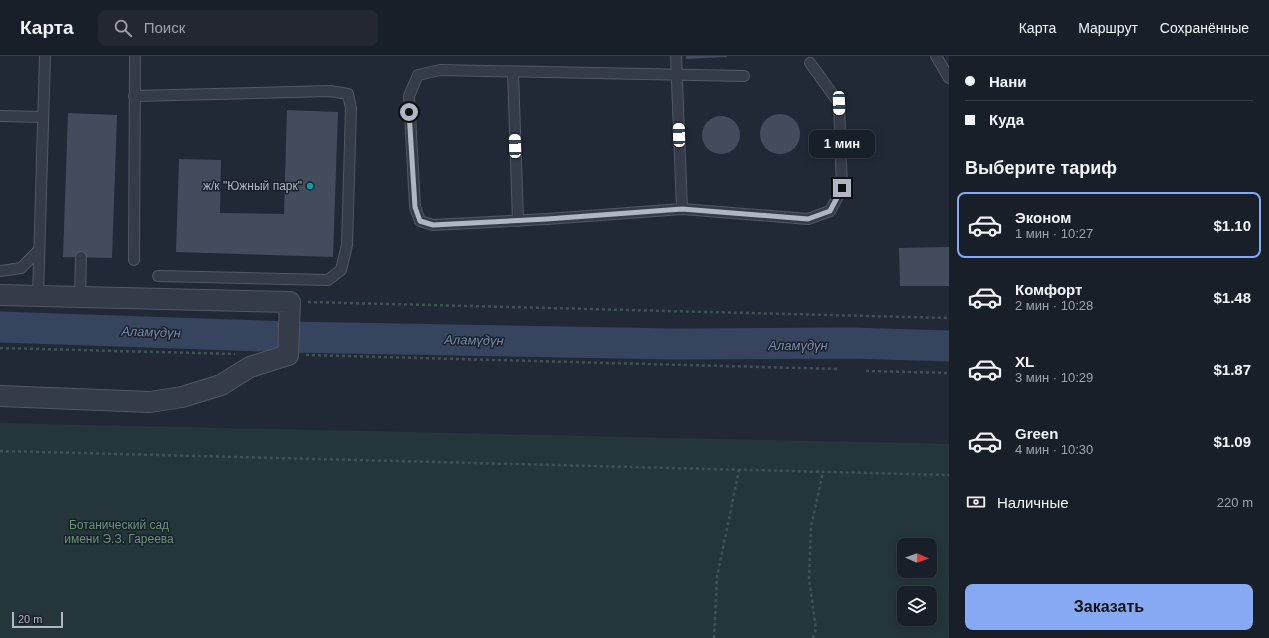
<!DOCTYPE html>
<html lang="ru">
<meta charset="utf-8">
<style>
body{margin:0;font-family:Arial,sans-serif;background:#222731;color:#f1f3f6;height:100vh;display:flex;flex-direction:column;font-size:15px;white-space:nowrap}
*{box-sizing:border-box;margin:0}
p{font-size:13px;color:#9fa2a8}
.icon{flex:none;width:22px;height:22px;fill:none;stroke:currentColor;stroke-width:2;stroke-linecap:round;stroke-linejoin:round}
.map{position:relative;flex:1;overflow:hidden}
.sheet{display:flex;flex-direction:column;background:#191f29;width:320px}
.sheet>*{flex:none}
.hud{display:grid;align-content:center;height:88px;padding:0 16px;background:#191f29}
.needle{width:26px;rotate:92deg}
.tools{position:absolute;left:897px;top:482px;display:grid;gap:8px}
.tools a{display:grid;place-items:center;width:40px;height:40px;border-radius:8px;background:#191f29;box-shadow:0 2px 10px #0003,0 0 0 1px #373d46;font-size:20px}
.scale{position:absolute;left:12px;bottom:10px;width:51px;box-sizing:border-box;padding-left:4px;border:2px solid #afb6c4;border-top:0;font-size:11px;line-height:14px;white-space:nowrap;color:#afb6c4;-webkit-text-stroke:3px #1a202c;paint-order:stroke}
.end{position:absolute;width:18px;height:18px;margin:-9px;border:5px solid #afb6c4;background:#111;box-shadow:0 0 0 2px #111}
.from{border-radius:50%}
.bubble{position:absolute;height:28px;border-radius:8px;background:#191f29;box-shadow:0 2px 10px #0003,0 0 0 1px #373d46;font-size:13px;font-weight:800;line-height:28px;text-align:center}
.car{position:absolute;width:12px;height:24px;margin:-12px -6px;border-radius:5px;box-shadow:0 0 3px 1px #0007;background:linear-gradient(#fff 24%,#345 0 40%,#fff 0 76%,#345 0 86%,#fff 0)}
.hud b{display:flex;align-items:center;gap:14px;height:38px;font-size:15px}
.hud b+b{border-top:1px solid #373d46}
.hud i{width:10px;height:10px;background:#f1f3f6}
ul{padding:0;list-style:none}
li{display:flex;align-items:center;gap:12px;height:66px;margin:0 8px 6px;padding:0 8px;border:2px solid transparent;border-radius:8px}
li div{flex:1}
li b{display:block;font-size:15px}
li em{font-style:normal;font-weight:800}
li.current{border-color:#85a9f3}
li>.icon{width:36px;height:36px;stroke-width:1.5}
h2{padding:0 16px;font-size:18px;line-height:48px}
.pay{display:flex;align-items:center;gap:10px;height:44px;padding:0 16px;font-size:15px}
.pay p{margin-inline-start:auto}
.cta{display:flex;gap:8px;margin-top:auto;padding:8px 16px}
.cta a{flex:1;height:46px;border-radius:8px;background:#85a9f3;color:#111;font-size:16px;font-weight:800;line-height:46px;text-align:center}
header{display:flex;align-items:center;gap:24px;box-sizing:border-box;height:56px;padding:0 20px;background:#191f29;border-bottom:1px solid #373d46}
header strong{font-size:19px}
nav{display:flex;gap:22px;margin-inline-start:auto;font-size:14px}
.search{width:280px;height:36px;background:#222731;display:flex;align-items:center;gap:10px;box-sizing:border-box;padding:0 14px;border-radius:8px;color:#9fa2a8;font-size:15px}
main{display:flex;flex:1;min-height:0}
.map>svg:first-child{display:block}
</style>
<header>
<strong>Карта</strong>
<div class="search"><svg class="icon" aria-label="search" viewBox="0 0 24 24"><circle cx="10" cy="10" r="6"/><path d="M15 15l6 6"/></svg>Поиск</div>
<nav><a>Карта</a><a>Маршрут</a><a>Сохранённые</a></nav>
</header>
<main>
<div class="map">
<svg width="949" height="582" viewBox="0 0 949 582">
<rect width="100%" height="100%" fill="#212937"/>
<!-- green -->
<path fill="#243639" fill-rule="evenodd" d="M0,367l949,21v194h-949zM904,489h26v26h-26zM904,537h26v26h-26z"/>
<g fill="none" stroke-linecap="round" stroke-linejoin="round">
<!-- river -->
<path stroke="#36445e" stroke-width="31" d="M0,271l289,10 385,7 177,-1 98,3"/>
</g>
<!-- building -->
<g fill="#424c5c">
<path d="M686,0h41v1l-41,2z"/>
<path d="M287,54l51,2 -5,145 -157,-5 3,-93 42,1 -1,53 64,1z"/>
<path d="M68,57l49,2 -5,143 -49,-1z"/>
<circle cx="780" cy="78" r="20"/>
<circle cx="721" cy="79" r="19"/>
<path d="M949,191v39h-49l-1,-38z"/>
</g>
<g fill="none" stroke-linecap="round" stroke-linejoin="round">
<!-- service casing -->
<g stroke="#525965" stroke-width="12">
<g id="service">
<path d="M676,0l6,153"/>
<path d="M936,0l13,22"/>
<path d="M513,16l5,149"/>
<path d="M744,20l-304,-6 -22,5 -9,21 6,111 5,14 13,4 114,-6 135,-10 126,10 22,-8 12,-22 -3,-86 -29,-40"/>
<path d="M134,40l196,-5 18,3 3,14 -4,137 -6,25 -13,10 -170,-4"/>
<path d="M0,60l43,1"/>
<path d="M134,204l1,-204"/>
<path d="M0,215l21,-3 18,-18"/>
<path d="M38,240l7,-240"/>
<path d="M80,241l1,-40"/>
</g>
</g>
<!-- minor casing -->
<g stroke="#525965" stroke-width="22">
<path id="minor" d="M0,239l290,7 -2,53 -38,12 -29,18 -39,12 -32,5 -150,-6"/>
</g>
<!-- path -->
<g stroke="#415255" stroke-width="2.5" stroke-dasharray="3 3" stroke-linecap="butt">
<path d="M308,246l641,16"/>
<path d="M0,292l235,6"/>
<path d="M306,299l532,14"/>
<path d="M866,315l83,2"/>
<path d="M0,395l949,24"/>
<path d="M714,582l3,-61 22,-107"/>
<path d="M813,582l3,-9 -7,-50 2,-52 12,-55"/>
</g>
<!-- service -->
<use href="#service" stroke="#353b48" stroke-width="10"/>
<!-- minor -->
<use href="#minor" stroke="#353b48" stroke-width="20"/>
</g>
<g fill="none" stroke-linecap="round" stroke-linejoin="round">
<!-- route -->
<path stroke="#afb6c4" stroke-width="5" d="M409,56l6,95 5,14 13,4 114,-6 135,-10 126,10 22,-8 12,-23"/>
</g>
<!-- markers -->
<circle fill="#0f9aa8" stroke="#1a202c" stroke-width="1.5" cx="310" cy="130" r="4"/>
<g text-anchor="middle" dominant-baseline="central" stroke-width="3" stroke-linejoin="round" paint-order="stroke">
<!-- poi labels -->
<g font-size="12" fill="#afb6c4" stroke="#1a202c" text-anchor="end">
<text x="302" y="130">ж/к "Южный парк"</text>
</g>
<!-- park labels -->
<g font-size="12" fill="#689475" stroke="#1a202c">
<text x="119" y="469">Ботанический сад<tspan x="119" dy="14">имени Э.З. Гареева</tspan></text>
</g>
<!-- water labels -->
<g font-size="13" font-style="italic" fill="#788bab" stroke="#1a202c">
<text transform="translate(151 276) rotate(2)">Аламүдүн</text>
<text transform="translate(474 284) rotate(1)">Аламүдүн</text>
<text x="798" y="289">Аламүдүн</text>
</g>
</g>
</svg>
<div class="tools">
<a><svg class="needle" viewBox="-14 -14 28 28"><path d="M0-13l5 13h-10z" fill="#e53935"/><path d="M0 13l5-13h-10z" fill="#9fa2a8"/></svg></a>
<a><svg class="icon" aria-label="layers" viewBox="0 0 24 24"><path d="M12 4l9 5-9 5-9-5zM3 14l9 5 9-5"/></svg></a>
</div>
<div class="scale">20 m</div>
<i class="end from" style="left:409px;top:56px"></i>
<i class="end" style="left:842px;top:132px"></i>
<div class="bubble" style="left:809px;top:74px;width:66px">1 мин</div>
<i class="car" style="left:839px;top:47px;rotate:178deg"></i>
<i class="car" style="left:679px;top:79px;rotate:358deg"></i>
<i class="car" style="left:515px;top:90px;rotate:358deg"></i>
</div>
<section class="sheet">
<div class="hud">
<b><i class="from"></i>Нани</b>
<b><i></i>Куда</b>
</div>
<h2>Выберите тариф</h2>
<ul>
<li class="current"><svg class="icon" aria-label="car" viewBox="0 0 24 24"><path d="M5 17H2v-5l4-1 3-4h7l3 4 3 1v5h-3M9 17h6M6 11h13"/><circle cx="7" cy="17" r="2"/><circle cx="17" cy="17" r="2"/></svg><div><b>Эконом</b><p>1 мин · 10:27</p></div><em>$1.10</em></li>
<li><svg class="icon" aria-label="car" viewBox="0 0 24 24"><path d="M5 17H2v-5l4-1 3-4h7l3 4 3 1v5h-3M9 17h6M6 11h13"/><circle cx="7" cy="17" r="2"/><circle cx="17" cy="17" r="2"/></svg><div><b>Комфорт</b><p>2 мин · 10:28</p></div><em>$1.48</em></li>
<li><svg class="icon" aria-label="car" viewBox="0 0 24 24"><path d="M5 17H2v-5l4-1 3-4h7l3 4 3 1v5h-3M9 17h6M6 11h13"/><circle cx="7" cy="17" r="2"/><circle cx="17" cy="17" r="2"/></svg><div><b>XL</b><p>3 мин · 10:29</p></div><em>$1.87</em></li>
<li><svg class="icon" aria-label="car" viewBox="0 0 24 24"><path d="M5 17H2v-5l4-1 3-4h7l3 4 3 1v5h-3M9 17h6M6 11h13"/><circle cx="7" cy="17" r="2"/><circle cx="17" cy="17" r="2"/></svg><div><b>Green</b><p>4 мин · 10:30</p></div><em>$1.09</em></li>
</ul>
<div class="pay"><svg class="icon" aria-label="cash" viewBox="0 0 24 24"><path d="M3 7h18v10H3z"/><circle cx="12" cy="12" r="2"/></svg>Наличные<p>220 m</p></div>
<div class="cta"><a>Заказать</a></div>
</section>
</main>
